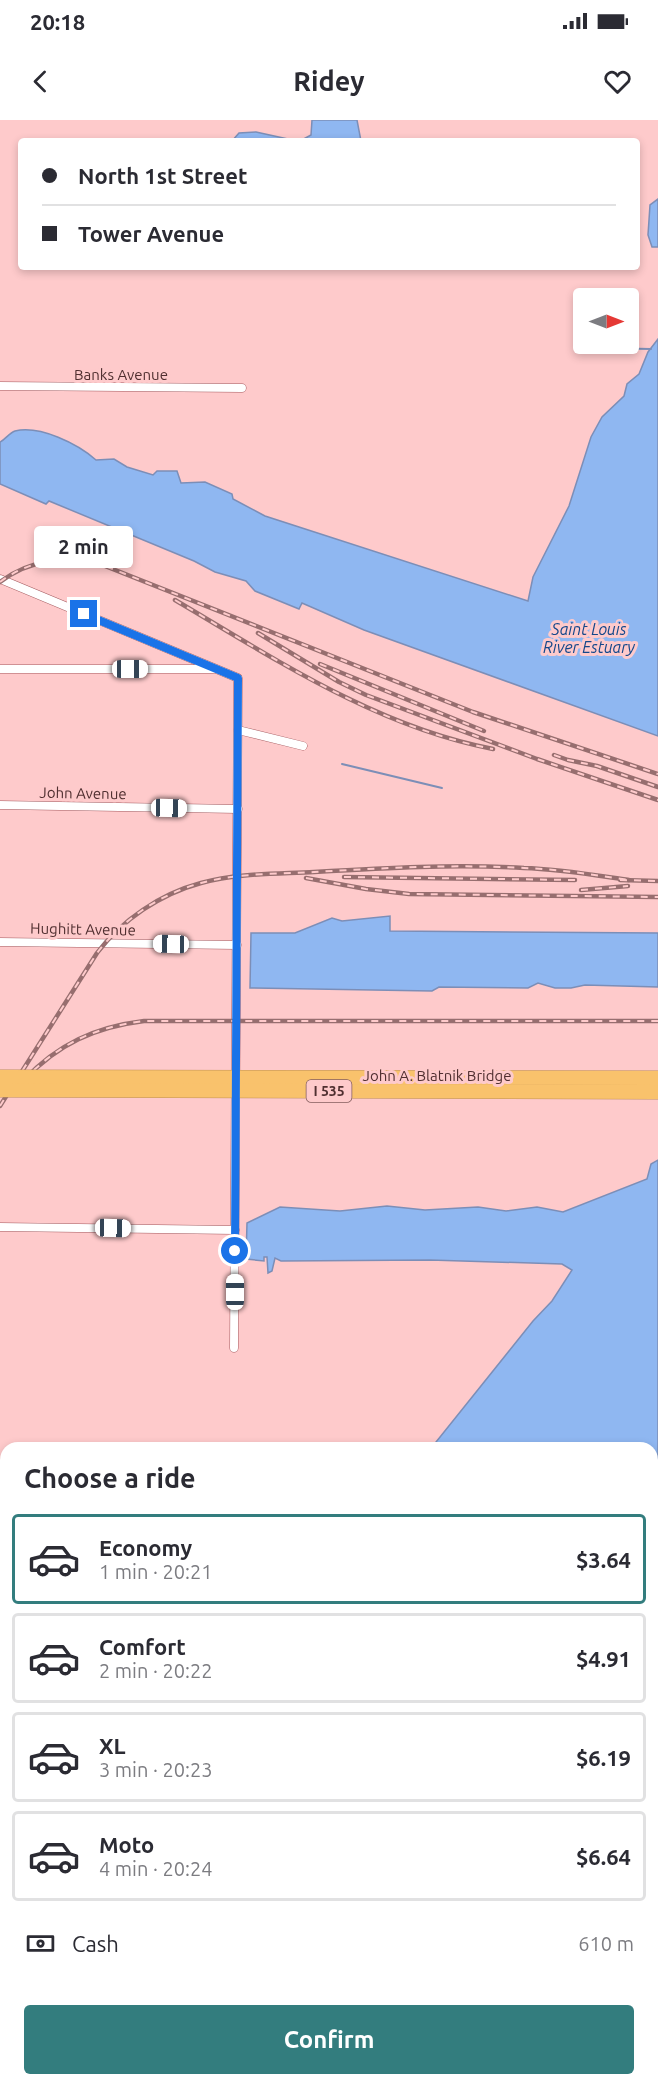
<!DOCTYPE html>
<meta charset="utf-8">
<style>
body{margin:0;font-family:Ubuntu,sans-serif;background:#f7f7f7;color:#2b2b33;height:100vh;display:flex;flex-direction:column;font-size:22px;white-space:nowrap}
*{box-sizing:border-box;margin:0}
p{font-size:20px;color:#7c7c81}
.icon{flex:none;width:33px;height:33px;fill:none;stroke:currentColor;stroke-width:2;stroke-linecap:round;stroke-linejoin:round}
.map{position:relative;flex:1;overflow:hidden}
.side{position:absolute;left:0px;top:1322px;width:658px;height:644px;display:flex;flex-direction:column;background:#fff;border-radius:18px 18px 0 0;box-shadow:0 3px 9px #0003}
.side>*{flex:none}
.guide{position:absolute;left:18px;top:18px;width:622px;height:132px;border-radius:6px;box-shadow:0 3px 9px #0003;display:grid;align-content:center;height:132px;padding:0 24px;background:#fff}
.needle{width:39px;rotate:90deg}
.tools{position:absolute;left:573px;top:168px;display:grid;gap:12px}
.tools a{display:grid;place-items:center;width:66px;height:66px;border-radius:6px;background:#fff;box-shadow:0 3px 9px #0003;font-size:30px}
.end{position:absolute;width:27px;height:27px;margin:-14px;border:8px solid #1a73e8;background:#fff;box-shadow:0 0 0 3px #fff}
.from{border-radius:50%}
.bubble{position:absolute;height:42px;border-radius:6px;background:#fff;box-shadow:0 3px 9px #0003;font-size:20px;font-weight:600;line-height:42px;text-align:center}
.car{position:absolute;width:18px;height:36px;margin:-18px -9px;border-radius:8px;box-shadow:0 0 4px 2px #0007;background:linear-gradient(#fff 24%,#345 0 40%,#fff 0 76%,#345 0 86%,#fff 0)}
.guide b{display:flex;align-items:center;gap:21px;height:57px;font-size:22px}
.guide b+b{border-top:2px solid #e1e1e2}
.guide i{width:15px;height:15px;background:#2b2b33}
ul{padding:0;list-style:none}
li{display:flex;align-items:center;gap:18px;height:90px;margin:0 12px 9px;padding:0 12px;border:3px solid #e1e1e2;border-radius:6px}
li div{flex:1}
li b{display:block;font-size:22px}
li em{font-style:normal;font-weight:600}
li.on{border-color:#337d7e}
li>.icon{width:54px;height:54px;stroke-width:1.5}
h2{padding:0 24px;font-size:27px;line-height:72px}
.pay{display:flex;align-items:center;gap:15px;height:66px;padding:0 24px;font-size:22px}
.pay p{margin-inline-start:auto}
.action{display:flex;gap:12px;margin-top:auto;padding:12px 24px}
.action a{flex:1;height:69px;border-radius:6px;background:#337d7e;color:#fff;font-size:24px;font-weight:600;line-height:69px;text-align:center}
.status{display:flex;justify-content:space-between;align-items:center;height:42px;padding:0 30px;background:#fff;direction:ltr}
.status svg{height:16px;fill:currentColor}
header{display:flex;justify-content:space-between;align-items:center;height:78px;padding:0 24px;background:#fff;font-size:27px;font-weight:600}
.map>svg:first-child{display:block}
</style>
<div class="status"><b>20:18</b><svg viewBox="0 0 49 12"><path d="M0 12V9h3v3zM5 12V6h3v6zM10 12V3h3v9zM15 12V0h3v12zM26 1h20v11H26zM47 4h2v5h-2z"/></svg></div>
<header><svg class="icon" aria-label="back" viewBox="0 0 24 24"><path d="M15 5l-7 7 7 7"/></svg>Ridey<svg class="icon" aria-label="heart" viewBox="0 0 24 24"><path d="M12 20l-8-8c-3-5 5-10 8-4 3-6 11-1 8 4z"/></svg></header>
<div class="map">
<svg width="658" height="1964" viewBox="0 0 658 1964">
<rect width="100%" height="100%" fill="#fecacb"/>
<!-- green -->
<path fill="#f3acae" d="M653,1345h5v207l-5,5z"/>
<!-- water -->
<g fill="#8fb7f1" stroke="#7c8eb7" stroke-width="1.5">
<path d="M312,0h45l4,21h-61l11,-6z"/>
<path d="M256,12l41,9h-65l7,-8z"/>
<path d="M658,79v48h-6l-4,-12 2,-30z"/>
<path d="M658,219v397l-294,-106 -62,-27 -3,6 -44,-18 -9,-10 -31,-9 -21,-11 -145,-60 -3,3 -46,-20v-42c6,-3 9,-9 15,-11 25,-6 63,13 81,29l18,-1 13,8 26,8 4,-4h20l4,12 24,-1 27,12 1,5 32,17 263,85 5,-24 36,-71 22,-69 11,-20 22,-21 3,-12 12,-10 9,-22z"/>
<path d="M390,796v15l268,2v54l-73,-2 -14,3h-16l-17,-5 -10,5 -89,-1 -7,4 -182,-3 1,-55h44l37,-15 10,3z"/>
<path d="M658,1040v305h-5l-1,-17 -220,-1 101,-126 19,-20 20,-31 -10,-6 -132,-4 -149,1 -6,-3 -3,13 -4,2 -1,-16h-3v4l-18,-2 1,-36 33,-16 60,4 47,-5 38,4 53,-3 28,4 31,-4 26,5 84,-33 4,-15z"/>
<path d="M658,1813v151h-380l-4,-5h378v-144z"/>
<path d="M6,1864v95h94l-3,5h-97v-95z"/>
</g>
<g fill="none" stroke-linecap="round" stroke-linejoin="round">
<!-- stream -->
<g stroke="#7c8eb7" stroke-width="2">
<path d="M598,228l53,1"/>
<path d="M342,644l100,24"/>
</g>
<!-- street casing -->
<g stroke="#a4595e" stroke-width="9">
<g id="street">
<path d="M0,266l242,2"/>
<path d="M0,459l238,99 -4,670"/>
<path d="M0,549h213"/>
<path d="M238,610l65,16"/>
<path d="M0,685l238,4"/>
<path d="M0,822l237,3"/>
<path d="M0,1107l235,3"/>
<path d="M652,1567l6,-4"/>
<path d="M652,1719l6,7"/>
<path d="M136,1964l6,-5"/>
</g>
</g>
<!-- street -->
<use href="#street" stroke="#fff" stroke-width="8"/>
<!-- rail casing -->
<g stroke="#976e6f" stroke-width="4.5">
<g id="rail">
<path d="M0,462c29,-22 65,-27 100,-18l373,148 185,62"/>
<path d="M175,480c100,59 202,127 318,149"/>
<path d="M258,513l81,49 27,13 171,64 121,41"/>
<path d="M320,544l164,67"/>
<path d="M554,635l14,5 29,6 61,21"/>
<path d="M344,757l231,3"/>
<path d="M306,758l60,11 43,5 249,3"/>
<path d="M620,760l38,1"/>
<path d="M581,770l47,-4"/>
<path d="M24,960c34,-36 71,-53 120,-59h514"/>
<path d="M0,986l97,-153c25,-33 63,-59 104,-70 36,-10 76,-9 113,-11 70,-4 140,-8 210,-4 35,1 70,7 105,12"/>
</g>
</g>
<!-- rail -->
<use href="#rail" stroke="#fecacb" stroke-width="2" stroke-dasharray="7" stroke-linecap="butt"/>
<!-- highway-bridge casing -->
<g stroke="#be8f57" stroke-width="15" stroke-linecap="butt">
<g id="highway-bridge">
<path d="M0,957l658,1"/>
<path d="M0,970l658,2"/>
</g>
</g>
<!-- highway-bridge -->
<use href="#highway-bridge" stroke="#f9c26c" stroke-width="14"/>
</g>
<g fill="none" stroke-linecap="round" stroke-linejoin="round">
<!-- route -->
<path stroke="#1a73e8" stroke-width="8" d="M84,494l154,64 -3,573"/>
</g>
<g text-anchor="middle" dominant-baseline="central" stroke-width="6" stroke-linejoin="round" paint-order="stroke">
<!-- shield labels -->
<rect fill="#fecacb" stroke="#845e5e" stroke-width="1.5" x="306.5" y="960" width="45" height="22" rx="4.5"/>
<g font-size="14" font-weight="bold" fill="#502f30">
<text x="329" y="971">I 535</text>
</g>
<!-- street labels -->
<g font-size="15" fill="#502f30" stroke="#fecacb">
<text x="121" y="254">Banks Avenue</text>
<text transform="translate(83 673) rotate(1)">John Avenue</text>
<text transform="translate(83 809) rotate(1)">Hughitt Avenue</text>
<text x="437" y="955">John A. Blatnik Bridge</text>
</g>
<!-- water labels -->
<g font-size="16" font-style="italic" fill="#14478a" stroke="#fecacb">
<text x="589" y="509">Saint Louis<tspan x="589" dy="18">River Estuary</tspan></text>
</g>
</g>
</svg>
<div class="tools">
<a><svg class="needle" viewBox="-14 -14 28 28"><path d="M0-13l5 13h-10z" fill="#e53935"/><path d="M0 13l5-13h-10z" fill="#7c7c81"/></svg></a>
</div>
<i class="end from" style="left:235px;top:1131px"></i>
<i class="end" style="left:84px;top:494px"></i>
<div class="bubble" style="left:34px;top:406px;width:99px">2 min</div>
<i class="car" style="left:130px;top:549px;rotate:90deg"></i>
<i class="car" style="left:169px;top:688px;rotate:91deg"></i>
<i class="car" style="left:171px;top:824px;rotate:271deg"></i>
<i class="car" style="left:113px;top:1108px;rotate:91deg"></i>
<i class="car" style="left:235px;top:1172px;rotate:0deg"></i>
<div class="guide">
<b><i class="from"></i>North 1st Street</b>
<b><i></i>Tower Avenue</b>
</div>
<section class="side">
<h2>Choose a ride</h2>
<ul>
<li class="on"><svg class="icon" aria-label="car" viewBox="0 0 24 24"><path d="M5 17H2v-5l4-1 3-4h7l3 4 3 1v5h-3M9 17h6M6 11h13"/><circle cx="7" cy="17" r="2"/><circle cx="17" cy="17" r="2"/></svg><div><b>Economy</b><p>1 min · 20:21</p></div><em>$3.64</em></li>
<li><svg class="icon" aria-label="car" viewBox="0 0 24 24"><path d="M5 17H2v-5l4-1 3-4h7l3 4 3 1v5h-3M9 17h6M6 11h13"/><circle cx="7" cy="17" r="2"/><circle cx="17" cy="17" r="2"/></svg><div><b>Comfort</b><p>2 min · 20:22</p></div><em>$4.91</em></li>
<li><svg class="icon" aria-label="car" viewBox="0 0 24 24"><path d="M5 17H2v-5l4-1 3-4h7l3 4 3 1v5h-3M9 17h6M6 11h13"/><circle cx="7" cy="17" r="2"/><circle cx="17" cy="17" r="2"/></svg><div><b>XL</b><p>3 min · 20:23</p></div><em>$6.19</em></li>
<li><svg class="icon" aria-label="car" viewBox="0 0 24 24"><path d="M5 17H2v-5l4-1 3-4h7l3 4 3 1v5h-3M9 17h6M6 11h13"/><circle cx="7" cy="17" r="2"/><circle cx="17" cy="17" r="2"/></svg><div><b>Moto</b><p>4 min · 20:24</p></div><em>$6.64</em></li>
</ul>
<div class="pay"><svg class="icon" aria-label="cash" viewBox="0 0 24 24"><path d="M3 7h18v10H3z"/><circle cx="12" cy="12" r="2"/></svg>Cash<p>610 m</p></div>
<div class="action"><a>Confirm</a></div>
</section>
</div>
